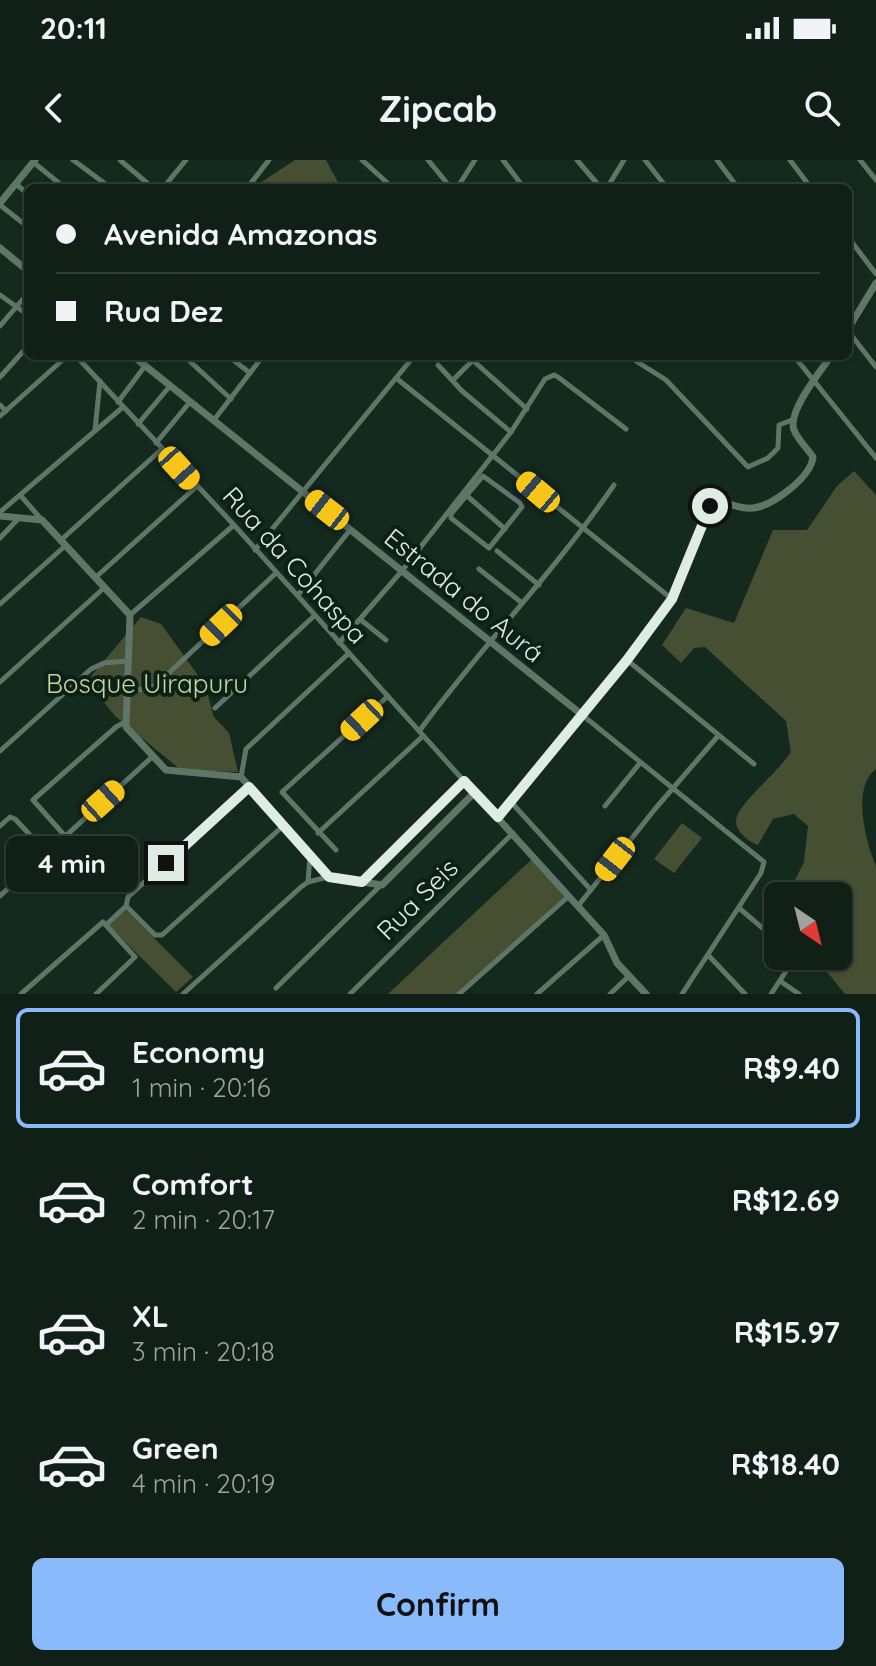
<!DOCTYPE html>
<meta charset="utf-8">
<style>
body{margin:0;font-family:Quicksand,sans-serif;background:#1e2d24;color:#f1f3f6;height:100vh;display:flex;flex-direction:column;font-size:30px;white-space:nowrap}
*{box-sizing:border-box;margin:0}
p{font-size:26px;color:#9ca3a1}
.icon{flex:none;width:44px;height:44px;fill:none;stroke:currentColor;stroke-width:2;stroke-linecap:round;stroke-linejoin:round}
.map{position:relative;height:834px;overflow:hidden}
.panel{display:flex;flex-direction:column;background:#102017;flex:1}
.panel>*{flex:none}
.top-card{position:absolute;left:24px;top:24px;width:828px;height:176px;border-radius:12px;box-shadow:0 2px 6px #0004,0 0 0 2px #303e36;display:grid;align-content:center;height:176px;padding:0 32px;background:#102017}
.needle{width:52px;rotate:145deg}
.controls{position:absolute;left:764px;top:722px;display:grid;gap:16px}
.controls a{display:grid;place-items:center;width:88px;height:88px;border-radius:12px;background:#102017;box-shadow:0 2px 6px #0004,0 0 0 2px #303e36;font-size:40px}
.end{position:absolute;width:36px;height:36px;margin:-18px;border:10px solid #dfece5;background:#111;box-shadow:0 0 0 4px #111}
.from{border-radius:50%}
.bubble{position:absolute;height:56px;border-radius:12px;background:#102017;box-shadow:0 2px 6px #0004,0 0 0 2px #303e36;font-size:26px;font-weight:700;line-height:56px;text-align:center}
.car{position:absolute;width:24px;height:48px;margin:-24px -12px;border-radius:10px;box-shadow:0 0 6px 2px #0007;background:linear-gradient(#f5c518 24%,#345 0 40%,#f5c518 0 76%,#345 0 86%,#f5c518 0)}
.top-card b{display:flex;align-items:center;gap:28px;height:76px;font-size:30px}
.top-card b+b{border-top:2px solid #303e36}
.top-card i{width:20px;height:20px;background:#f1f3f6}
ul{padding:14px 0 0;list-style:none}
li{display:flex;align-items:center;gap:24px;height:120px;margin:0 16px 12px;padding:0 16px;border:4px solid transparent;border-radius:12px}
li div{flex:1}
li b{display:block;font-size:30px}
li em{font-style:normal;font-weight:700}
li.on{border-color:#89bafc}
li>.icon{width:72px;height:72px;stroke-width:1.5}
.primary-button{display:flex;gap:16px;margin-top:auto;padding:16px 32px}
.primary-button a{flex:1;height:92px;border-radius:12px;background:#89bafc;color:#111;font-size:32px;font-weight:700;line-height:92px;text-align:center}
.status{display:flex;justify-content:space-between;align-items:center;height:56px;padding:0 40px;background:#102017;direction:ltr}
.status svg{height:22px;fill:currentColor}
header{display:flex;justify-content:space-between;align-items:center;height:104px;padding:0 32px;background:#102017;font-size:36px;font-weight:700}
.map>svg:first-child{display:block}
</style>
<div class="status"><b>20:11</b><svg viewBox="0 0 49 12"><path d="M0 12V9h3v3zM5 12V6h3v6zM10 12V3h3v9zM15 12V0h3v12zM26 1h20v11H26zM47 4h2v5h-2z"/></svg></div>
<header><svg class="icon" aria-label="back" viewBox="0 0 24 24"><path d="M15 5l-7 7 7 7"/></svg>Zipcab<svg class="icon" aria-label="search" viewBox="0 0 24 24"><circle cx="10" cy="10" r="6"/><path d="M15 15l6 6"/></svg></header>
<div class="map">
<svg width="876" height="834" viewBox="0 0 876 834">
<rect width="100%" height="100%" fill="#152a1f"/>
<!-- green -->
<g fill="#464f32">
<path d="M295,0h31l15,28h-75l-6,-5z"/>
<path d="M854,311l22,24v274c-25,18 -10,74 0,97v128h-31l-31,-38h24v-60h-51l17,-34 4,-36 -14,-12 -21,5 -15,26c-10,-4 -26,-15 -21,-29 7,-17 42,-45 54,-64l-5,-31 -81,-74 -11,1 -13,15 -19,-18 24,-37 48,15 39,-93h34l30,-44z"/>
<path d="M141,457l20,7 44,61 9,32 15,16 9,39 -57,-2 -66,-54 -28,-35z"/>
<path d="M682,663l20,15 -28,35 -20,-14z"/>
<path d="M532,699l35,40 -107,95h-72z"/>
<path d="M125,749l68,68 -17,15 -68,-67z"/>
</g>
<g fill="none" stroke-linecap="round" stroke-linejoin="round">
<!-- street -->
<g stroke="#5e7568" stroke-width="5">
<path d="M73,0l38,28"/>
<path d="M120,0l33,28"/>
<path d="M362,0l31,28"/>
<path d="M428,0l23,28"/>
<path d="M503,0l21,28"/>
<path d="M577,0l24,28"/>
<path d="M645,0l22,28"/>
<path d="M717,0l21,28"/>
<path d="M790,0l21,28"/>
<path d="M860,0l16,20"/>
<path d="M33,2l32,26"/>
<path d="M16,24l12,10"/>
<path d="M163,28l23,-28"/>
<path d="M247,28l22,-28"/>
<path d="M457,28l18,-28"/>
<path d="M607,28l17,-28"/>
<path d="M0,45l28,22"/>
<path d="M848,77l28,37"/>
<path d="M0,135l28,20"/>
<path d="M0,166l28,-33"/>
<path d="M848,171l28,36"/>
<path d="M76,196l158,169 230,256"/>
<path d="M184,196l47,43"/>
<path d="M228,196l22,17"/>
<path d="M468,196l59,53"/>
<path d="M628,196l38,24 82,87 20,-9 10,-10 1,-23 13,-5"/>
<path d="M794,196l82,102"/>
<path d="M438,205l24,26 49,41"/>
<path d="M0,217l28,-31"/>
<path d="M396,218l276,221"/>
<path d="M453,220l20,-20"/>
<path d="M118,242l27,-36"/>
<path d="M0,245l6,6"/>
<path d="M0,256l67,-60"/>
<path d="M214,260l49,-64"/>
<path d="M138,264l32,-38"/>
<path d="M95,270l5,-49"/>
<path d="M156,283l34,-41"/>
<path d="M483,316l37,27 2,4 -33,41 -38,-30v-4z"/>
<path d="M466,335l39,34"/>
<path d="M21,336l20,23"/>
<path d="M0,352l123,-105"/>
<path d="M0,378l19,-20"/>
<path d="M61,380l101,-91"/>
<path d="M255,390l159,-194"/>
<path d="M497,391l42,34"/>
<path d="M479,409l43,34"/>
<path d="M96,417l100,-90"/>
<path d="M298,435l52,-65"/>
<path d="M0,444l65,-58"/>
<path d="M130,455l104,-90"/>
<path d="M361,460l25,20"/>
<path d="M339,483l62,-71 110,-140 34,-53 9,-4 4,2 68,52"/>
<path d="M627,500l127,104"/>
<path d="M0,522l105,-95"/>
<path d="M126,530l23,-1 8,-5 118,-110"/>
<path d="M215,548l99,-92"/>
<path d="M581,554l183,148 -3,11 -79,121"/>
<path d="M420,570c62,-84 135,-159 194,-245"/>
<path d="M0,591l91,-82 13,-6 24,-2"/>
<path d="M241,617l5,-28 103,-96"/>
<path d="M511,642l80,88"/>
<path d="M605,646l35,-43"/>
<path d="M0,666l10,-9 5,2 32,34"/>
<path d="M318,673l105,-97"/>
<path d="M65,676l-32,-36 83,-73 9,-5"/>
<path d="M336,690l-54,-58 106,-96"/>
<path d="M308,722l2,-26"/>
<path d="M0,736l152,-139"/>
<path d="M126,746l29,29h7l121,-109"/>
<path d="M578,746l77,-97 63,-73"/>
<path d="M739,748l39,33"/>
<path d="M107,764l19,-18 2,-9 121,-110"/>
<path d="M708,795l37,39"/>
<path d="M780,821l19,13"/>
<path d="M276,828l105,-103"/>
<path d="M21,834l82,-72 32,35 -39,37"/>
<path d="M183,834l118,-107 7,-5 20,-5"/>
<path d="M350,834l163,-161"/>
<path d="M459,834l110,-98"/>
<path d="M537,834l67,-59"/>
<path d="M610,834l19,-18"/>
<path d="M771,834l25,-38"/>
</g>
<!-- secondary -->
<g stroke="#5e7568" stroke-width="7">
<path d="M0,43l35,-43"/>
<path d="M0,88l28,23"/>
<path d="M848,169l28,-46"/>
<path d="M133,196l448,358"/>
<path d="M0,356l42,4 88,95 -4,112 40,43 75,7 88,100 53,8 93,-93"/>
<path d="M498,657l129,-157 45,-61 38,-93 12,-5c10,4 20,8 31,7 20,-2 58,-31 60,-51 -6,-9 -15,-17 -19,-27 -7,-18 26,-58 37,-74"/>
<path d="M362,722l102,-101 140,154 13,28 29,31"/>
</g>
</g>
<g fill="none" stroke-linecap="round" stroke-linejoin="round">
<!-- route -->
<path stroke="#dfece5" stroke-width="10" d="M166,703l83,-76 80,90 33,5 102,-101 34,36 129,-157 45,-61 38,-93"/>
</g>
<g text-anchor="middle" dominant-baseline="central" stroke-width="8" stroke-linejoin="round" paint-order="stroke">
<!-- street labels -->
<g font-size="26" fill="#dfece5" stroke="#0b2016">
<text transform="translate(295 405) rotate(48)">Rua da Cohaspa</text>
<text transform="translate(464 435) rotate(39)">Estrada do Aurá</text>
<text transform="translate(417 739) rotate(-45)">Rua Seis</text>
</g>
<!-- park labels -->
<g font-size="26" fill="#c5d79c" stroke="#0b2016">
<text x="147" y="523">Bosque Uirapuru</text>
</g>
</g>
</svg>
<div class="controls">
<a><svg class="needle" viewBox="-14 -14 28 28"><path d="M0-13l5 13h-10z" fill="#e53935"/><path d="M0 13l5-13h-10z" fill="#9ca3a1"/></svg></a>
</div>
<i class="end from" style="left:710px;top:346px"></i>
<i class="end" style="left:166px;top:703px"></i>
<div class="bubble" style="left:6px;top:676px;width:132px">4 min</div>
<i class="car" style="left:179px;top:308px;rotate:138deg"></i>
<i class="car" style="left:538px;top:332px;rotate:310deg"></i>
<i class="car" style="left:327px;top:350px;rotate:308deg"></i>
<i class="car" style="left:221px;top:465px;rotate:226deg"></i>
<i class="car" style="left:362px;top:560px;rotate:227deg"></i>
<i class="car" style="left:103px;top:641px;rotate:48deg"></i>
<i class="car" style="left:615px;top:699px;rotate:218deg"></i>
<div class="top-card">
<b><i class="from"></i>Avenida Amazonas</b>
<b><i></i>Rua Dez</b>
</div>
</div>
<section class="panel">
<ul>
<li class="on"><svg class="icon" aria-label="car" viewBox="0 0 24 24"><path d="M5 17H2v-5l4-1 3-4h7l3 4 3 1v5h-3M9 17h6M6 11h13"/><circle cx="7" cy="17" r="2"/><circle cx="17" cy="17" r="2"/></svg><div><b>Economy</b><p>1 min · 20:16</p></div><em>R$9.40</em></li>
<li><svg class="icon" aria-label="car" viewBox="0 0 24 24"><path d="M5 17H2v-5l4-1 3-4h7l3 4 3 1v5h-3M9 17h6M6 11h13"/><circle cx="7" cy="17" r="2"/><circle cx="17" cy="17" r="2"/></svg><div><b>Comfort</b><p>2 min · 20:17</p></div><em>R$12.69</em></li>
<li><svg class="icon" aria-label="car" viewBox="0 0 24 24"><path d="M5 17H2v-5l4-1 3-4h7l3 4 3 1v5h-3M9 17h6M6 11h13"/><circle cx="7" cy="17" r="2"/><circle cx="17" cy="17" r="2"/></svg><div><b>XL</b><p>3 min · 20:18</p></div><em>R$15.97</em></li>
<li><svg class="icon" aria-label="car" viewBox="0 0 24 24"><path d="M5 17H2v-5l4-1 3-4h7l3 4 3 1v5h-3M9 17h6M6 11h13"/><circle cx="7" cy="17" r="2"/><circle cx="17" cy="17" r="2"/></svg><div><b>Green</b><p>4 min · 20:19</p></div><em>R$18.40</em></li>
</ul>
<div class="primary-button"><a>Confirm</a></div>
</section>
